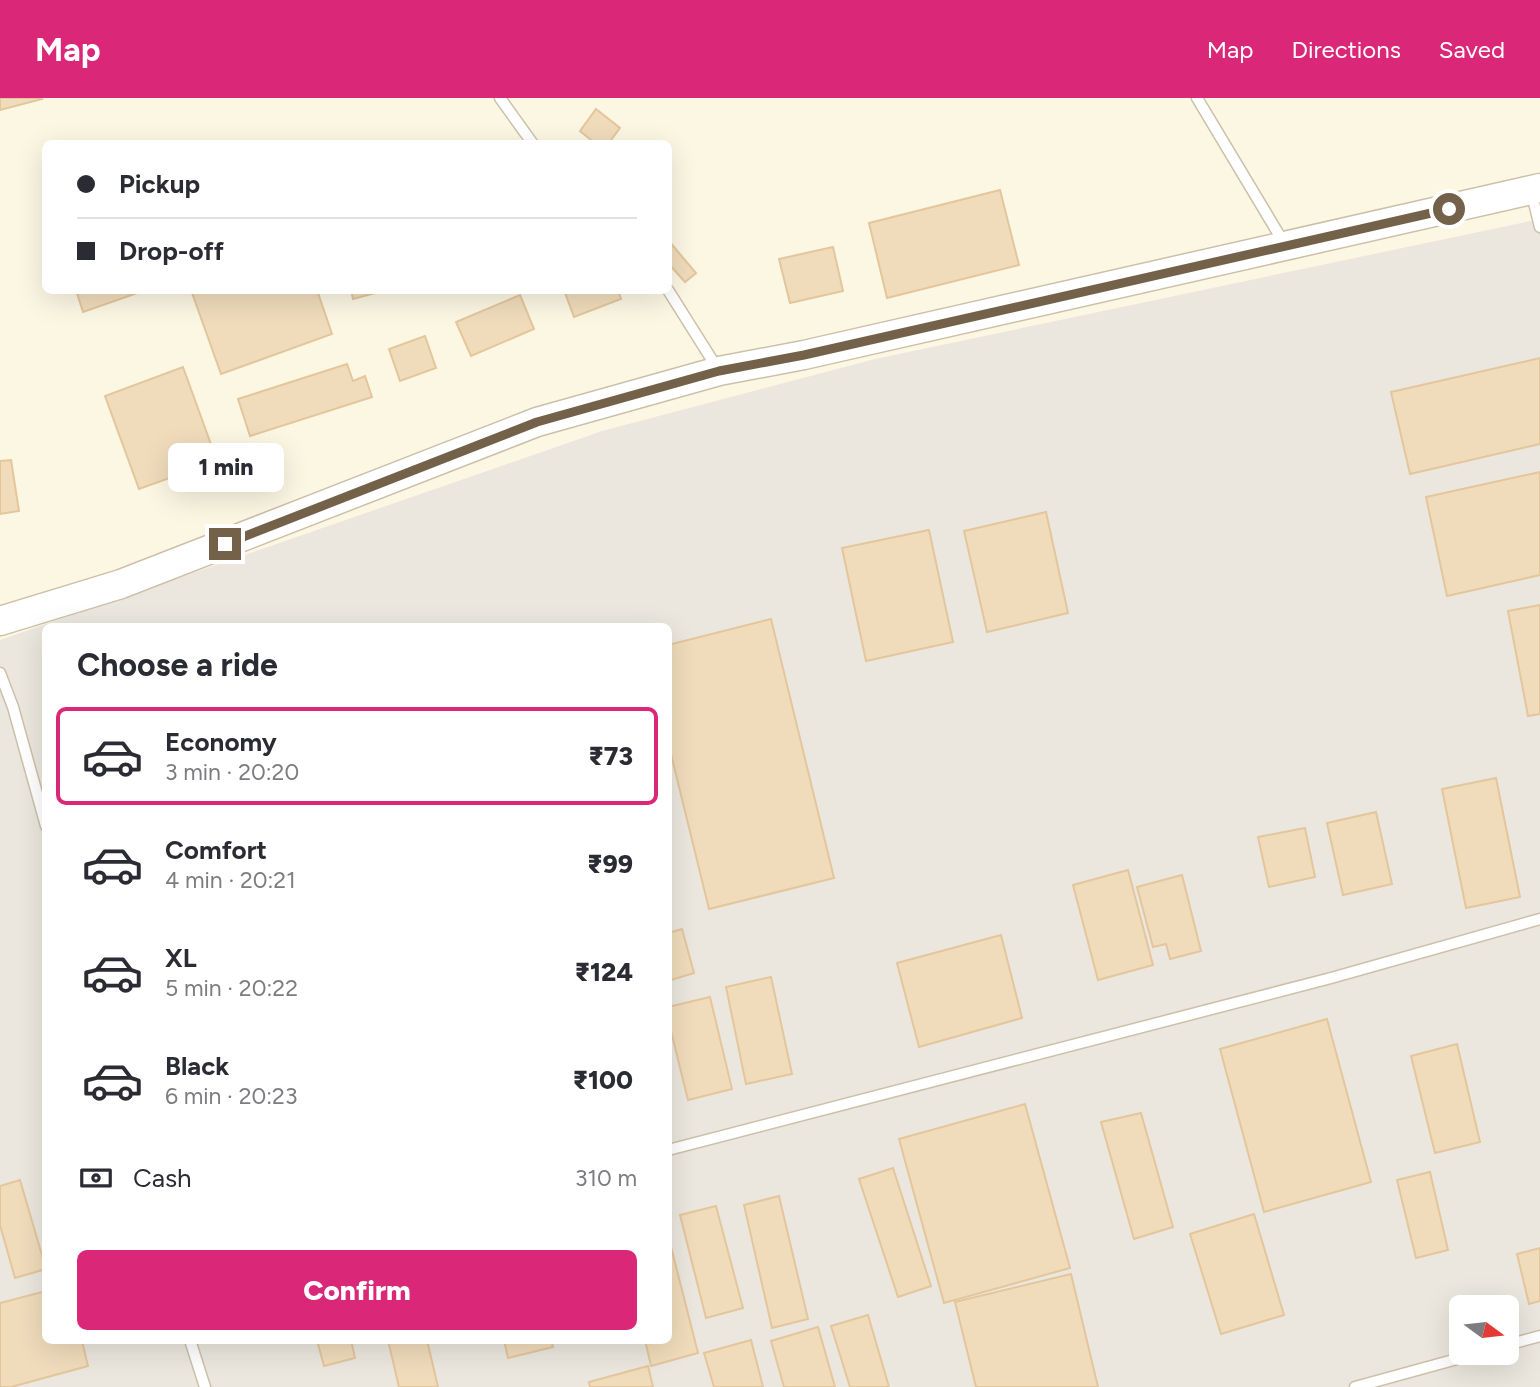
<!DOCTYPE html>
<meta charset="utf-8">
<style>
body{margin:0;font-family:Figtree,sans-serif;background:#f2f2f3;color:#2b2b33;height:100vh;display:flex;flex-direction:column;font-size:26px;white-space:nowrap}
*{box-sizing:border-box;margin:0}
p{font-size:23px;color:#7c7c81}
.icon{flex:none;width:38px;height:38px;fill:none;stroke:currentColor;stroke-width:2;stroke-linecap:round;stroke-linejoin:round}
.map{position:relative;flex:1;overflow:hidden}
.details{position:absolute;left:42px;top:525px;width:630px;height:721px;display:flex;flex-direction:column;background:#fff;border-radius:10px;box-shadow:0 7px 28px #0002}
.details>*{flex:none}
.hud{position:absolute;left:42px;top:42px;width:630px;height:154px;border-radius:10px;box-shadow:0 7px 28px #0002;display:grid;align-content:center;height:154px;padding:0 35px;background:#fff}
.needle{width:46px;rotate:105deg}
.tools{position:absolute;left:1449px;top:1197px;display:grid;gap:14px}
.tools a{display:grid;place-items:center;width:70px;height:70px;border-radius:10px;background:#fff;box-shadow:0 7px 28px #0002;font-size:35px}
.end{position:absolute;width:32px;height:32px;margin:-16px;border:9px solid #73614a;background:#fff;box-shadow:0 0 0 4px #fff}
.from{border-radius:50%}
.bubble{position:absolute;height:49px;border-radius:10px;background:#fff;box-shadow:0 7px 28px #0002;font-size:23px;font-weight:800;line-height:49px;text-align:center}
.hud b{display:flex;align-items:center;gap:24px;height:66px;font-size:26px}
.hud b+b{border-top:2px solid #e1e1e2}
.hud i{width:18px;height:18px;background:#2b2b33}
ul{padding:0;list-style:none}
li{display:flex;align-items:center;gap:21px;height:98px;margin:0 14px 10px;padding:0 21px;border:4px solid transparent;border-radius:10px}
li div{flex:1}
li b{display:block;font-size:26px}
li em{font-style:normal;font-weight:800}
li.on{border-color:#db2777}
li>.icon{width:63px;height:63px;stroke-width:1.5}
h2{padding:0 35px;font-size:32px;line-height:84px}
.pay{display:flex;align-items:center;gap:18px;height:77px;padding:0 35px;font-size:26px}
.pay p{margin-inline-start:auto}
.cta{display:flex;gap:14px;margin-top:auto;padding:14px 35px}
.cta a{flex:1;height:80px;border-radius:10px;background:#db2777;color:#fff;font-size:28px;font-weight:800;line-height:80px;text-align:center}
header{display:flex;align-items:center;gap:42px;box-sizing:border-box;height:98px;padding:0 35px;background:#db2777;color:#fff}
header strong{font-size:33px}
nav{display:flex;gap:38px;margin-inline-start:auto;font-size:24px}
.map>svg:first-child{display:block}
</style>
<header>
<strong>Map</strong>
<nav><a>Map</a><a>Directions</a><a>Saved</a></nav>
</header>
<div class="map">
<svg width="1540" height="1289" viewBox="0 0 1540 1289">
<rect width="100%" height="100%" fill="#fcf7e3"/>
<!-- industrial -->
<path fill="#ebe7de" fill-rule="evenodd" d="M1540,121v1168h-1540v-747l602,-209 273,-72zM46,528h622v714h-622zM1461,1209h46v46h-46z"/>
<!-- building -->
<g fill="#f0dcbb" stroke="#e3c69c" stroke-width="2">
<path d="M0,0h41l1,1 -42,11z"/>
<path d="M596,11l24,19 -12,16h-12l-16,-13z"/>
<path d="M1000,92l19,75 -132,33 -18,-75z"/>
<path d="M668,142l28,33 -11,9 -17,-19z"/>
<path d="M833,149l10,44 -53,12 -11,-44z"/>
<path d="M76,192h67v1l-60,21z"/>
<path d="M191,192h126l15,44 -111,40z"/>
<path d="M351,192h35l-33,9z"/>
<path d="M564,192h54l3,9 -47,18z"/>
<path d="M520,197l14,34 -63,27 -15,-34z"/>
<path d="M425,238l11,32 -36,13 -11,-32z"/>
<path d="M1540,260v86l-130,30 -19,-82z"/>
<path d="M347,266l6,17 12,-5 7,21 -122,39 -12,-37z"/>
<path d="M183,269l34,94 -78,28 -34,-93z"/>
<path d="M11,362l8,51 -19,3v-53z"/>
<path d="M1540,374v103l-93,21 -21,-99z"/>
<path d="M1046,414l22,101 -81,19 -23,-101z"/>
<path d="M929,432l24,112 -87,19 -24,-113z"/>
<path d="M1540,507v109l-12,2 -20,-105z"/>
<path d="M771,521l63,259 -125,31 -41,-167v-97z"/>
<path d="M1496,680l24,119 -54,11 -24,-119z"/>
<path d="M1376,714l16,72 -49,11 -16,-72z"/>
<path d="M1305,730l10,49 -46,10 -11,-50z"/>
<path d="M1128,772l25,95 -55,15 -25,-95z"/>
<path d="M1182,777l19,76 -31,8 -4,-15 -13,3 -16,-60z"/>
<path d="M682,831l12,44 -26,8v-48z"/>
<path d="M1001,837l21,83 -103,29 -22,-84z"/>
<path d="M771,879l21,97 -46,10 -20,-97z"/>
<path d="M710,899l22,92 -44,11 -20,-81v-12z"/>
<path d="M1327,921l44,163 -107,30 -44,-163z"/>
<path d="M1457,946l23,98 -45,11 -24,-97z"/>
<path d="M1025,1006l45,164 -126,35 -45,-164z"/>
<path d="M1141,1015l32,114 -39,12 -33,-117z"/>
<path d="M893,1070l38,118 -33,11 -39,-118z"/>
<path d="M1430,1074l18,78 -32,8 -19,-78z"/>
<path d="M20,1082l26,89 -31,9 -15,-53v-39z"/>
<path d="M779,1098l29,123 -36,9 -28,-123z"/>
<path d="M716,1108l27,102 -37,10 -26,-103z"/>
<path d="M1254,1116l30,101 -63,19 -31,-100z"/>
<path d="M668,1137l30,118 -47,13 -6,-26h23z"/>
<path d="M1540,1150v53l-11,3 -12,-50z"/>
<path d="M1071,1176l27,113h-122l-21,-85z"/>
<path d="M46,1193v49h39l-3,1 6,25 -77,21h-11v-84z"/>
<path d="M868,1217l21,72h-39l-19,-61z"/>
<path d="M818,1229l17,60h-51l-13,-46z"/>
<path d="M317,1242h34l4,18 -31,8z"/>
<path d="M388,1242h39l11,47h-39z"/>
<path d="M504,1242h47l2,7 -45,11z"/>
<path d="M751,1242l12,47h-49l-10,-34z"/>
<path d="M648,1268l5,21h-63l-1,-5z"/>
</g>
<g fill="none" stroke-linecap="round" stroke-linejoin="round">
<!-- service casing -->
<g stroke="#cdc0aa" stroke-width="13">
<g id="service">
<path d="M500,0l33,46"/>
<path d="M1197,0l87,145"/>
<path d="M1531,93l9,36"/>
<path d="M668,192l51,81"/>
<path d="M0,575l13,34 33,119"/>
<path d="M668,1052l663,-172 209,-59"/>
<path d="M190,1242l15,47"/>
<path d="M1507,1247l33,-9"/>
<path d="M1355,1289l124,-34"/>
</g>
</g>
<!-- tertiary casing -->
<g stroke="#cdc0aa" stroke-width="31">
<path id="tertiary" d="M0,523l121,-37 416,-162 182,-51 85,-16 736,-167"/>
</g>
<!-- service -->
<use href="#service" stroke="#fff" stroke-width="10"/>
<!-- tertiary -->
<use href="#tertiary" stroke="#fff" stroke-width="28"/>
</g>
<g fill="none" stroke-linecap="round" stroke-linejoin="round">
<!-- route -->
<path stroke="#73614a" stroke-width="9" d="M225,446l312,-122 182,-51 85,-16 645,-146"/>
</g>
</svg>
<div class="tools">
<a><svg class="needle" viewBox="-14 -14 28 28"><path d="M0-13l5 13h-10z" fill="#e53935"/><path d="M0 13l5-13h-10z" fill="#7c7c81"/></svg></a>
</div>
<i class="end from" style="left:1449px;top:111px"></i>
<i class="end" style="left:225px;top:446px"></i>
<div class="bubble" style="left:168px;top:345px;width:116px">1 min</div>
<div class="hud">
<b><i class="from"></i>Pickup</b>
<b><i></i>Drop-off</b>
</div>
<section class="details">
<h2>Choose a ride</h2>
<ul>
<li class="on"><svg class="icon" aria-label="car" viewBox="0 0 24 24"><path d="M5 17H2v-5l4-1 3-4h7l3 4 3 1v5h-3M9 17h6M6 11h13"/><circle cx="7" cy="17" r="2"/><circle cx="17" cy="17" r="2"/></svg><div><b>Economy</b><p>3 min · 20:20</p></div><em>₹73</em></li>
<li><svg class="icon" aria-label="car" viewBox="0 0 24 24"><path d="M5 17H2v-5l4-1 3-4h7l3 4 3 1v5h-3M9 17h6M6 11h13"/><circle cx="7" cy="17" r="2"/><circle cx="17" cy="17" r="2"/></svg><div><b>Comfort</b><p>4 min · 20:21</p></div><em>₹99</em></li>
<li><svg class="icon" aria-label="car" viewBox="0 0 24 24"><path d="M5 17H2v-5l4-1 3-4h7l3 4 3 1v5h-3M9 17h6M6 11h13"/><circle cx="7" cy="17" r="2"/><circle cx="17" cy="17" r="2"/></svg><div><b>XL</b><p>5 min · 20:22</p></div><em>₹124</em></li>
<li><svg class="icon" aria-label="car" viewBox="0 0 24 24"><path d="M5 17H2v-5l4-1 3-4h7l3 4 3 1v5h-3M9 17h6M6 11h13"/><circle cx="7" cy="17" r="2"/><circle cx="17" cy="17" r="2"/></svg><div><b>Black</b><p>6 min · 20:23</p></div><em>₹100</em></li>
</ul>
<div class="pay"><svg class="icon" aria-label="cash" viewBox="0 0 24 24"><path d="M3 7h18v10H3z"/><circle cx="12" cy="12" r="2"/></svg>Cash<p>310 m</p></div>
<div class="cta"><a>Confirm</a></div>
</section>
</div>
